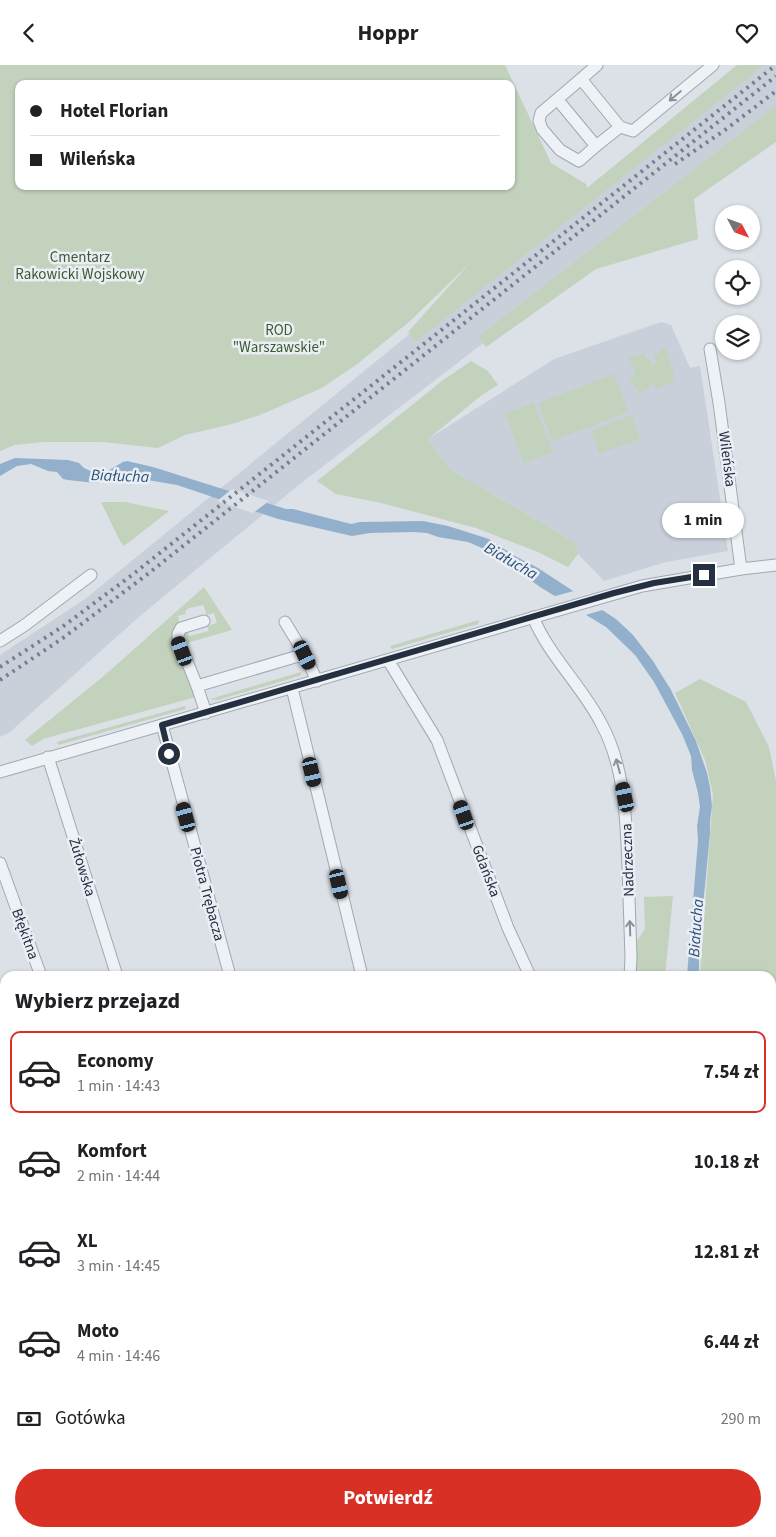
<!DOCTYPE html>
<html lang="pl">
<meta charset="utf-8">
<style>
body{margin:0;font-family:"Source Sans 3",sans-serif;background:#f6f6f6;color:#202124;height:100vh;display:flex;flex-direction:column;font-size:19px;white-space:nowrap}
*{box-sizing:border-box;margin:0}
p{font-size:16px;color:#757577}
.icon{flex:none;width:28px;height:28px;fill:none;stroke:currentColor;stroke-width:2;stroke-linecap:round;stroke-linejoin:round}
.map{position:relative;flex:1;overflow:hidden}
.details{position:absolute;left:0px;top:906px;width:776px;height:566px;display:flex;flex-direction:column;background:#fff;border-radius:15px 15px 0 0;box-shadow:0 1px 4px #0004}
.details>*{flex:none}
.banner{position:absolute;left:15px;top:15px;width:500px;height:110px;border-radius:10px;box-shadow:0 1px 4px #0004;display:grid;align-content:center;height:110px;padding:0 15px;background:#fff}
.needle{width:32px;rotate:131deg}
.buttons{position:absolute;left:715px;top:140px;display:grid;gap:10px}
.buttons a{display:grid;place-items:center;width:45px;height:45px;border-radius:50%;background:#fff;box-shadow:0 1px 4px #0004;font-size:25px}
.end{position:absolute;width:22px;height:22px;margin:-11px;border:6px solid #242f3f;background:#fff;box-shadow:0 0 0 2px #fff}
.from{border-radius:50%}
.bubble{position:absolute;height:35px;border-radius:18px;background:#fff;box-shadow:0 1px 4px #0004;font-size:16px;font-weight:700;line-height:35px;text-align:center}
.car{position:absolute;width:15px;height:30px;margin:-15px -8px;border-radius:6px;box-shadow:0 0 4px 1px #0007;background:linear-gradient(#222 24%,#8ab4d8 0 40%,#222 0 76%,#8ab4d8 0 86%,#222 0)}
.banner b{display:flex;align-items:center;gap:18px;height:48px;font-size:19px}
.banner b+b{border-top:1px solid #e0e0e0}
.banner i{width:12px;height:12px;background:#202124}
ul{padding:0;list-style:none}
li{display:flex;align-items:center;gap:15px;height:82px;margin:0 10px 8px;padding:0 5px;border:2px solid transparent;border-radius:10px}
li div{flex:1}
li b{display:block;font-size:19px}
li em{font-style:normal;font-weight:700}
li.current{border-color:#d93025}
li>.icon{width:45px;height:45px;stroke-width:1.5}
h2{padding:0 15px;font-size:22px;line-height:60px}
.pay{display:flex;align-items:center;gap:12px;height:55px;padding:0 15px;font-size:19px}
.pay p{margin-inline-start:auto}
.action{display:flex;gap:10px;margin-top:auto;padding:10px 15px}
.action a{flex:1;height:58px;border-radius:30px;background:#d93025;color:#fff;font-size:20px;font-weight:700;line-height:58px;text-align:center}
header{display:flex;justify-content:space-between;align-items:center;height:65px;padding:0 15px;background:#fff;font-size:22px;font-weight:700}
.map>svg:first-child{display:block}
</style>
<header><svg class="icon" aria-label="back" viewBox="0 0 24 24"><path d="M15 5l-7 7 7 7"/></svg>Hoppr<svg class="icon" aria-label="heart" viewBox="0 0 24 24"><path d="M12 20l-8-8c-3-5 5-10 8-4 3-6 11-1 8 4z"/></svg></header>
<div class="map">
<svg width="776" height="1472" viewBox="0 0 776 1472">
<rect width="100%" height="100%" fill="#dbe1e7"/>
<!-- built -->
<g fill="#c9d0da">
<path d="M739,0h37v53l-476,366 -160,132 -130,116 -10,5v-82l85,-56z"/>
<path d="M661,257l10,3 19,43 10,-2 28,185 -62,11 -62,19 -26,-27 -2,-11 -126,-74 -22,-30 126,-80z"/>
</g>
<!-- green -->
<g fill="#c2d2bc" fill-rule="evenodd">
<path d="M0,0h505l46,98 35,21 1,4 150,-123h27l-349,277 -7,-10 62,-69 -61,59 -53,43 -34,23 -62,27 -28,9 -47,11 -27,13 -55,-6h-60l-28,3 -15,6zM19,19h492v102h-492z"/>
<path d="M776,41v36l-82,57 4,40 -102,30 -110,78 -8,-10z"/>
<path d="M665,283l7,18 -3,1v2l3,-1 3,8 -3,2 1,4 -17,7 -3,-5 -4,1 -2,5 -8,4 -2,-6 -3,-1 -4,-9 6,-3 -7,-17 15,-5 2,5h2l3,7 6,-2 -3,-8 6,-2 -1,-3z"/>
<path d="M471,296l17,10 10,14 -16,10 -54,44 22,30 126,74 2,11 -10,13 -30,-15 -62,-24 -95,-25 -45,-9 -19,-13 125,-100z"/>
<path d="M614,309l14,38 -76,29 -14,-38z"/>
<path d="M534,338l19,49 -29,11 -19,-49z"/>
<path d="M631,350l9,24 -41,15 -8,-23z"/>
<path d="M101,437h24l44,9 -45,35 -4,-5z"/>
<path d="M204,522l28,43 -45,13 -2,-8 1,-3h2l1,4 20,-5 -2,-5 10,-3 -3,-10 -7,2 -4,-10 -14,3 -4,3 1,3 -8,2 18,81 -153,42 -11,7 -7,-6 80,-65z"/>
<path d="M479,555l-1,4 -86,25 -2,-3z"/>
<path d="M301,607v3l-5,2 -78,23 -8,-1z"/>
<path d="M700,614l46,23 23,45 7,34v217l-5,10v-32h-71l13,-182 -8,-34 -30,-67z"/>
<path d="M185,641l1,3 -128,36 -1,-3z"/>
<path d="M673,831l-8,80h-30l1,-34 9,-13 -1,-32z"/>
<path d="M771,1148l5,3v62l-5,-2z"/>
</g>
<!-- water -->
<path fill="#92b0cc" d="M15,393l53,2 11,3 5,5 13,6 9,-2 17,-10 4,-1 26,6 133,42h7l58,15 9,-2 63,-1 25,5 41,13 24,16 25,13 78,51 17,16 20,26 18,29 25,51 11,32 3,14 2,19 -2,15v12l-11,115v28h-12l11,-136 -1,-14 3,-19 -2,-14 -6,-23 -1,-14 -9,-22 -28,-52 -19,-27 -29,-28 -66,-40 -19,-14 -9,-4 -23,-18 -21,-9 -30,-5 -11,-4 -15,-1 -42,1 -18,3 -74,-17 -101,-34 -47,-8 -35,6 -27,-3 -5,-1 -6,-7 -9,-1 -17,-7 -14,2 -17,10v-12z"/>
<!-- pier -->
<g fill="#dbe1e7">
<path d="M232,424l37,12 -16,12 -36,-12z"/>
<path d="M577,525l29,19 -24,7 -30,-19z"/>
</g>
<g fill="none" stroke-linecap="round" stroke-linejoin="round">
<!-- street casing -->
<g stroke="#a0a8b1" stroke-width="13">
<g id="street">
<path d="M597,0l-16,14 39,48 13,4 80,-66"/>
<path d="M562,40l34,41 24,-19"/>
<path d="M541,61l-2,-5 2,-8 40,-34"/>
<path d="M542,64l18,21 19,11 17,-15"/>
<path d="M710,284l9,54 22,166"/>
<path d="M533,552c16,39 49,69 68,106 24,44 25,94 27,144 1,30 2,61 3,91l-1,18"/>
<path d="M285,557l20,33"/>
<path d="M0,576l25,-16 66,-50"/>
<path d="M388,595l49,80 71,188 22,48"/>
<path d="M197,621l-19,-47v-5l3,-6 23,-7"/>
<path d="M292,623l70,288"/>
<path d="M206,648l-9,-27 98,-29 10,-2 12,26"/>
<path d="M162,660l68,251"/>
<path d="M48,692l69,219"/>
<path d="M0,707l642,-186 99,-17 35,-4"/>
<path d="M0,798l41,113"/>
<path d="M0,1193l5,14"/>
<path d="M771,1279l5,-1"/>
<path d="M110,1468l2,4"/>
<path d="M280,1468l1,4"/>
<path d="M634,1468l2,4"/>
<path d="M765,1468l2,4"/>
<path d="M445,1472v-4"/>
</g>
</g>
<!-- street -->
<use href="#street" stroke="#eef1f5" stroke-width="11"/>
<!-- rail -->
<g stroke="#748092" stroke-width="4" stroke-dasharray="2.5 5" stroke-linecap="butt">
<path d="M675,99l50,-34 51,-39"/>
<path d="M0,602l62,-40 70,-52 644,-510"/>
<path d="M0,615l63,-42 86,-65 627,-497"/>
</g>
</g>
<!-- one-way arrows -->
<defs><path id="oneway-shaft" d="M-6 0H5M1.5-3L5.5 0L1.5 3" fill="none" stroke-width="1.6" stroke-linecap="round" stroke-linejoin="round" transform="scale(1.25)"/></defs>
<g stroke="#89909a">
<use href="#oneway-shaft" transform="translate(675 31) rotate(140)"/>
<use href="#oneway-shaft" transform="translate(618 701) rotate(-105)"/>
<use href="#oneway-shaft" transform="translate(630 863) rotate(-92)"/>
</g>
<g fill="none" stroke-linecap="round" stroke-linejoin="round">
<!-- route -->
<path stroke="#242f3f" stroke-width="6" d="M169,689l-7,-29 452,-132 40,-10 50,-8"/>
</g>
<g text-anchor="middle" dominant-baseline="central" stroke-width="5" stroke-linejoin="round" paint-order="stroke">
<!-- park labels -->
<g font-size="15" fill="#3a5c30" stroke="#ebeff5">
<text x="80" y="192">Cmentarz<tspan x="80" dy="17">Rakowicki Wojskowy</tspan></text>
<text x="279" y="265">ROD<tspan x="279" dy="17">"Warszawskie"</tspan></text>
</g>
<!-- street labels -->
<g font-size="15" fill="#242f3f" stroke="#ebeff5">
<text transform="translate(727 394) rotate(83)">Wileńska</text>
<text transform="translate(628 795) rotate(-92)">Nadrzeczna</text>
<text transform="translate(82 802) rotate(73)">Żułowska</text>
<text transform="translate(486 806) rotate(69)">Gdańska</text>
<text transform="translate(207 829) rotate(75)">Piotra Trębacza</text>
<text transform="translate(25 869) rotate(70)">Błękitna</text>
</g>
<!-- water labels -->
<g font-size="16" font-style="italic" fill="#2b4f76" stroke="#ebeff5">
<text transform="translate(120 411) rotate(2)">Białucha</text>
<text transform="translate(511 496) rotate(30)">Białucha</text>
<text transform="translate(696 863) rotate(-86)">Białucha</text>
</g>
</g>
</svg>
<div class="buttons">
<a><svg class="needle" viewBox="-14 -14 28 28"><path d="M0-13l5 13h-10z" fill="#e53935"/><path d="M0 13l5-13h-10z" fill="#757577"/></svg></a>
<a><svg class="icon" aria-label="locate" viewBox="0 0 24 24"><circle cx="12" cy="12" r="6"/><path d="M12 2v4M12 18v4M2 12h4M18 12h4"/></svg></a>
<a><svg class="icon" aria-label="layers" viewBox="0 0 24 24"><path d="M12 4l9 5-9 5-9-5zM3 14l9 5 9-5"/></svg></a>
</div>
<i class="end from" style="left:169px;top:689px"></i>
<i class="end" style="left:704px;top:510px"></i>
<div class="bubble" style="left:662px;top:438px;width:82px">1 min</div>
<i class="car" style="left:182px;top:586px;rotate:340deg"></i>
<i class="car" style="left:305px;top:590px;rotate:155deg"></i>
<i class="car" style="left:312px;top:707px;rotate:167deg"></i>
<i class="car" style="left:625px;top:732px;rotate:348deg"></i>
<i class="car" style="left:464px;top:750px;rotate:341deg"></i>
<i class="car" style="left:186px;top:752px;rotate:345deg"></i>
<i class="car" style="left:339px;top:819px;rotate:167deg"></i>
<div class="banner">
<b><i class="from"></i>Hotel Florian</b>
<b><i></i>Wileńska</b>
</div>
<section class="details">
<h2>Wybierz przejazd</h2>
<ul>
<li class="current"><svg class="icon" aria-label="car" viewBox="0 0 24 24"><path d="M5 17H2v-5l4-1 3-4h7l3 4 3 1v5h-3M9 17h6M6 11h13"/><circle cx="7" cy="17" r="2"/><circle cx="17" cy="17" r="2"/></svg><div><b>Economy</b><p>1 min · 14:43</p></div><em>7.54 zł</em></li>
<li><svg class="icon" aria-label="car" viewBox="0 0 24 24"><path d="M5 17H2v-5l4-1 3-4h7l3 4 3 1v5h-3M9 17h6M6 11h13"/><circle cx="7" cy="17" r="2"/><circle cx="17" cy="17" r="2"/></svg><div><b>Komfort</b><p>2 min · 14:44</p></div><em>10.18 zł</em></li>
<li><svg class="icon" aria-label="car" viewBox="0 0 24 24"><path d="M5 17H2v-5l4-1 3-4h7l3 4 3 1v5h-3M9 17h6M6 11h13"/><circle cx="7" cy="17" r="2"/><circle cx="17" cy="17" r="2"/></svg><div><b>XL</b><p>3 min · 14:45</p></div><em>12.81 zł</em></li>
<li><svg class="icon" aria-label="car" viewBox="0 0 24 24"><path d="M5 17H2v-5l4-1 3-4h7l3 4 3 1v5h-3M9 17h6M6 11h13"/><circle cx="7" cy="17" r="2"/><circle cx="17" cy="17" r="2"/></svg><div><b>Moto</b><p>4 min · 14:46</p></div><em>6.44 zł</em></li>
</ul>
<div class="pay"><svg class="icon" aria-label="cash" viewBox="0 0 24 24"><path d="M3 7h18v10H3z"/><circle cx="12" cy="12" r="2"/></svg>Gotówka<p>290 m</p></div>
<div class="action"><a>Potwierdź</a></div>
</section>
</div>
